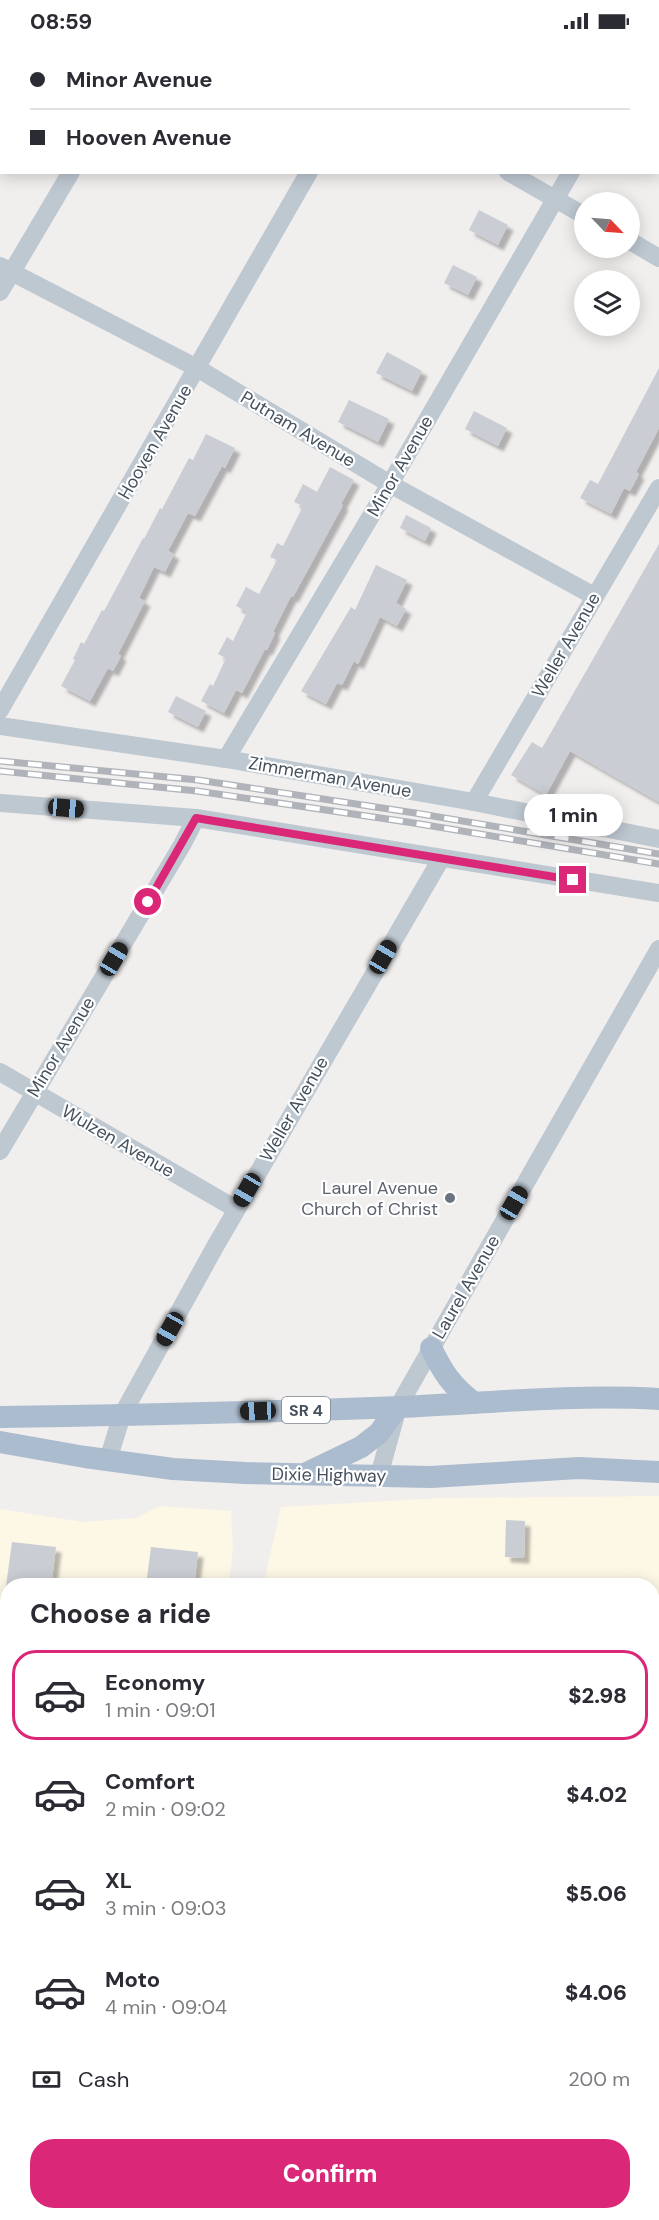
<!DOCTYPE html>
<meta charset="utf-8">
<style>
body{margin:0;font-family:"DM Sans",sans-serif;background:#f7f7f7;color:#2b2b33;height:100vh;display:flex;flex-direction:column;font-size:22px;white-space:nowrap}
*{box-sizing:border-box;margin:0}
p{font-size:20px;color:#7c7c81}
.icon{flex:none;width:33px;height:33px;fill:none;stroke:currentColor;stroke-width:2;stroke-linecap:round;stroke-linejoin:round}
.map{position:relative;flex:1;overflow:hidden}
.details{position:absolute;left:0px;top:1536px;width:660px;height:642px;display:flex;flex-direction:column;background:#fff;border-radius:24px 24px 0 0;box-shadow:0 3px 15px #0003}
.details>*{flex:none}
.guide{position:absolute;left:0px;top:0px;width:660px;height:132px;box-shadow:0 3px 15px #0003;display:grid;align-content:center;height:132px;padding:0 30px;background:#fff}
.needle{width:39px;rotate:115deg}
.buttons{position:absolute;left:574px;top:150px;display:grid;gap:12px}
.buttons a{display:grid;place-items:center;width:66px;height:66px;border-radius:50%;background:#fff;box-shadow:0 3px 15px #0003;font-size:30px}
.end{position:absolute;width:27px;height:27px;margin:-14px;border:8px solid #db2777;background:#fff;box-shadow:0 0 0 3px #fff}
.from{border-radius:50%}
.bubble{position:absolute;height:42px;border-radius:21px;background:#fff;box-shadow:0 3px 15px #0003;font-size:20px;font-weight:800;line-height:42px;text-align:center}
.car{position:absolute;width:18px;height:36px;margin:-18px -9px;border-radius:8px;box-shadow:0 0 4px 2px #0007;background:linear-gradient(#222 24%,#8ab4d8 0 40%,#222 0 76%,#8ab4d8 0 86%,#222 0)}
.guide b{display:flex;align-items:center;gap:21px;height:57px;font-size:22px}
.guide b+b{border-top:2px solid #e1e1e2}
.guide i{width:15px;height:15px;background:#2b2b33}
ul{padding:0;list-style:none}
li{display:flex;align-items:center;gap:18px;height:90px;margin:0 12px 9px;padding:0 18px;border:3px solid transparent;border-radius:24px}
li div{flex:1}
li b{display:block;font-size:22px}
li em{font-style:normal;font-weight:800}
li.selected{border-color:#db2777}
li>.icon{width:54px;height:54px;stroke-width:1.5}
h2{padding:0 30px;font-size:27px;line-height:72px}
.pay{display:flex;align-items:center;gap:15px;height:66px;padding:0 30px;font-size:22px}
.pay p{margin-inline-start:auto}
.cta{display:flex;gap:12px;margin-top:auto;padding:12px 30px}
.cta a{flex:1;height:69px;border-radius:24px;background:#db2777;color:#fff;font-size:24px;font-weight:800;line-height:69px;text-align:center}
.status{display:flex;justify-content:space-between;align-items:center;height:42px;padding:0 30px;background:#fff;direction:ltr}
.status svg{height:16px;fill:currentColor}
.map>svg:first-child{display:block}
</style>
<div class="status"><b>08:59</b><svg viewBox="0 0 49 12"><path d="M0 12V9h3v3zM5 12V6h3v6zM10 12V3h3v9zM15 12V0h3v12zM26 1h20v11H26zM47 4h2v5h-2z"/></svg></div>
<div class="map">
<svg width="659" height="2178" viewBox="0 0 659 2178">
<defs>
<filter id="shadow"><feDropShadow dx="5.5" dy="5.5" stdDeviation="1.5" flood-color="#0004"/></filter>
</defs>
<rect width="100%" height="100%" fill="#f1eeee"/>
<!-- commercial -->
<g fill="#fdf7e6">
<path d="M659,1454v328l-7,-3v-235h-389l18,-79 159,-9z"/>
<path d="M160,1464l71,5 2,37 -4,37 -221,1 -1,81 -7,-1v-157l83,13 53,-4z"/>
</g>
<!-- building -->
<g fill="#cacdd3" filter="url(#shadow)">
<path d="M479,168l29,15 -10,20 -29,-15z"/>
<path d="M453,223l24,12 -9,18 -24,-12z"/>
<path d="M387,310l35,19 -10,20 -36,-18z"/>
<path d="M659,326v60l-23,44 3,2 -9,17 -6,-3 -13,26 -31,-16 10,-18 8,4z"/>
<path d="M349,358l40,19 -11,23 -40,-20z"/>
<path d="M474,369l33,17 -9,18 -33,-17z"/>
<path d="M206,392l29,14 -10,20 -3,-2 -27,50 -7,-3 -20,38 6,3 -9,18 -11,-5 -15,31 6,3 -27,53 3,2 -8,15 -5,-3 -18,33 -29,-15 14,-26 -2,-1 8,-17 3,2 18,-34 2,1 39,-73 1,1 16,-31 2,1 27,-51 4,2z"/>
<path d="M330,425l24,13 -13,24 2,1 -50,92 -2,-1 -18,36 2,1 -8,17 -2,-1 -23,44 -6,-3 -12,23 -23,-12 9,-17 3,2 13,-28 -8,-4 9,-17 6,4 14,-29 -11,-6 10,-19 13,7 18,-34 -7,-3 7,-14 6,3 20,-40 -9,-4 9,-18 14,8z"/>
<path d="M406,473l25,13 -6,13 -25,-13z"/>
<path d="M659,502v258l-89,-51 -24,44 -35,-20 21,-33 10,6z"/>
<path d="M376,523l31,15 -11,23 10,6 -9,17 -17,-9 -22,47 -4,-3 -12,24 -5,-2 -11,21 -25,-13 50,-84 4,3z"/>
<path d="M176,654l30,15 -8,16 -30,-15z"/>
<path d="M506,1478l19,1 -1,37 -19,-1z"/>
<path d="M12,1500l44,5 -5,39h-45z"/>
<path d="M151,1505l47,5 -4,34h-48z"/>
</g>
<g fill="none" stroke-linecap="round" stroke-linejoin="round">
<!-- minor -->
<g stroke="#bec8d1" stroke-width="18">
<path d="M278,0l2,2"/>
<path d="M147,2l1,-2"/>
<path d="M365,2l1,-2"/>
<path d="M646,2v-2"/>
<path d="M508,130l77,44"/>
<path d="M630,199l29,17"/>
<path d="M0,224l197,102 193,116 204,112"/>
<path d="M0,250l71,-120"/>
<path d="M0,668l309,-538"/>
<path d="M0,684l226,33 248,43 185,37"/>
<path d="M226,717l164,-275 181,-312"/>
<path d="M474,760l185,-314"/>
<path d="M0,761l196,15 463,75"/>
<path d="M0,1030l236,137"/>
<path d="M0,1109l182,-306 14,-27"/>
<path d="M108,1418l14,-45 94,-170 225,-386"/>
<path d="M379,1434l19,-69 261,-458"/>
</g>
<!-- major -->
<g stroke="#acbccf" stroke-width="22">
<path d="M431,1306c13,26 20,37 43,55"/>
<path d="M0,1375c133,-2 267,-5 400,-10 86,-4 173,-13 259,-8"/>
<path d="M0,1400l85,15 88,12 72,4 186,4 148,-9 80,4"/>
<path d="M307,1431l54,-26 18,-14 19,-26"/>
</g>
<!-- rail casing -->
<g stroke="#b0b3b9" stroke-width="7">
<g id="rail">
<path d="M0,719l198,19 217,33 244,41"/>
<path d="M0,729l197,20 217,32 245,41"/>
<path d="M0,1644l8,1"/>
<path d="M652,1815l7,2"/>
</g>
</g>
<!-- rail -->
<use href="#rail" stroke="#fff" stroke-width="4.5" stroke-dasharray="14" stroke-linecap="butt"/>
</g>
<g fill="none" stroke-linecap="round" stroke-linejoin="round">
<!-- route -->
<path stroke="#db2777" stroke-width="8" d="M148,860l48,-84 377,62"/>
</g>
<!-- markers -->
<circle fill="#6b7280" stroke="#fff" stroke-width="2" cx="450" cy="1156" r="6"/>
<g text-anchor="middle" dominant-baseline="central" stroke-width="4.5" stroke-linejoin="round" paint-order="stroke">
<!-- shield labels -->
<rect fill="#fff" stroke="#7d858e" stroke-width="1.5" x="282" y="1355" width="48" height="26" rx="4.5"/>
<g font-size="16" font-weight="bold" fill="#45515d">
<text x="306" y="1368">SR 4</text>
</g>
<!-- street labels -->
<g font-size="18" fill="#45515d" stroke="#fff">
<text transform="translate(298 387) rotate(31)">Putnam Avenue</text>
<text transform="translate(155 400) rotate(-60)">Hooven Avenue</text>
<text transform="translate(400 424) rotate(-60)">Minor Avenue</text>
<text transform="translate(566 603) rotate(-60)">Weller Avenue</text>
<text transform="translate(330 735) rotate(10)">Zimmerman Avenue</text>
<text transform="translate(61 1005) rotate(-59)">Minor Avenue</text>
<text transform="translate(294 1067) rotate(-60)">Weller Avenue</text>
<text transform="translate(118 1099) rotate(30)">Wulzen Avenue</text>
<text transform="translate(466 1245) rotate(-60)">Laurel Avenue</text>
<text transform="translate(329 1433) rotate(1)">Dixie Highway</text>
</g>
<!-- worship labels -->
<g font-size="18" fill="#5b616d" stroke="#fff" text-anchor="end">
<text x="438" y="1146">Laurel Avenue<tspan x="438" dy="21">Church of Christ</tspan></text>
</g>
</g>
</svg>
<div class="buttons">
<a><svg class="needle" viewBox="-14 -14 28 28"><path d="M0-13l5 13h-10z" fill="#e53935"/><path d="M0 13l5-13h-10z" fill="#7c7c81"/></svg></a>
<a><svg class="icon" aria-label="layers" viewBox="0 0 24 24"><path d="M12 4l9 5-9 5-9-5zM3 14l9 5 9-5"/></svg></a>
</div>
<i class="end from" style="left:148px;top:860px"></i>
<i class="end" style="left:573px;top:838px"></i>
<div class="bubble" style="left:524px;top:752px;width:99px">1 min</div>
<i class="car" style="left:66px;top:766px;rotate:95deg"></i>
<i class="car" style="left:383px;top:915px;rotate:30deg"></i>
<i class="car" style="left:114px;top:917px;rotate:31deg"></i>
<i class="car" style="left:247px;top:1148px;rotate:210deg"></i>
<i class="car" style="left:514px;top:1161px;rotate:30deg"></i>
<i class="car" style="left:170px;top:1287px;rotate:209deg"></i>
<i class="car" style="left:258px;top:1369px;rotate:268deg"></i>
<div class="guide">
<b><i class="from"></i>Minor Avenue</b>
<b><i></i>Hooven Avenue</b>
</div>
<section class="details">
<h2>Choose a ride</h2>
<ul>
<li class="selected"><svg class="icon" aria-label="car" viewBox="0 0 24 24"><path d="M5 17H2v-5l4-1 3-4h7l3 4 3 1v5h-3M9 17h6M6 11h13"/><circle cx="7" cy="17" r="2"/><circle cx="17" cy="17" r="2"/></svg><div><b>Economy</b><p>1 min · 09:01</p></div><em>$2.98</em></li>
<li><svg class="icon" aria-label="car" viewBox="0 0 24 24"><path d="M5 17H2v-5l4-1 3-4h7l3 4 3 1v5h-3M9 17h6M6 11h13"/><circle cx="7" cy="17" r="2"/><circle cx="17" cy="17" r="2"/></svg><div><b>Comfort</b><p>2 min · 09:02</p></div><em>$4.02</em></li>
<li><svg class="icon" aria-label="car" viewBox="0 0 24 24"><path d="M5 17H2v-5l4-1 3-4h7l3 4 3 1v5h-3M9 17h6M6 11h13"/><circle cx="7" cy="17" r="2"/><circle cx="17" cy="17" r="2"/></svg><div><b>XL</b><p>3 min · 09:03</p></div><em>$5.06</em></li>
<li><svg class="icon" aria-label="car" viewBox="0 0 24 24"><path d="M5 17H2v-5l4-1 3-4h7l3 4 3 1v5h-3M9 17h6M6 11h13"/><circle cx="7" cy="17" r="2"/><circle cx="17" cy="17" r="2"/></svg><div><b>Moto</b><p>4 min · 09:04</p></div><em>$4.06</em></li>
</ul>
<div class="pay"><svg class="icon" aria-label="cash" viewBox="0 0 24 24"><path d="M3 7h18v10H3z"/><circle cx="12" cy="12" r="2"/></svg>Cash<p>200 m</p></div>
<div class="cta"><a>Confirm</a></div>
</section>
</div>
